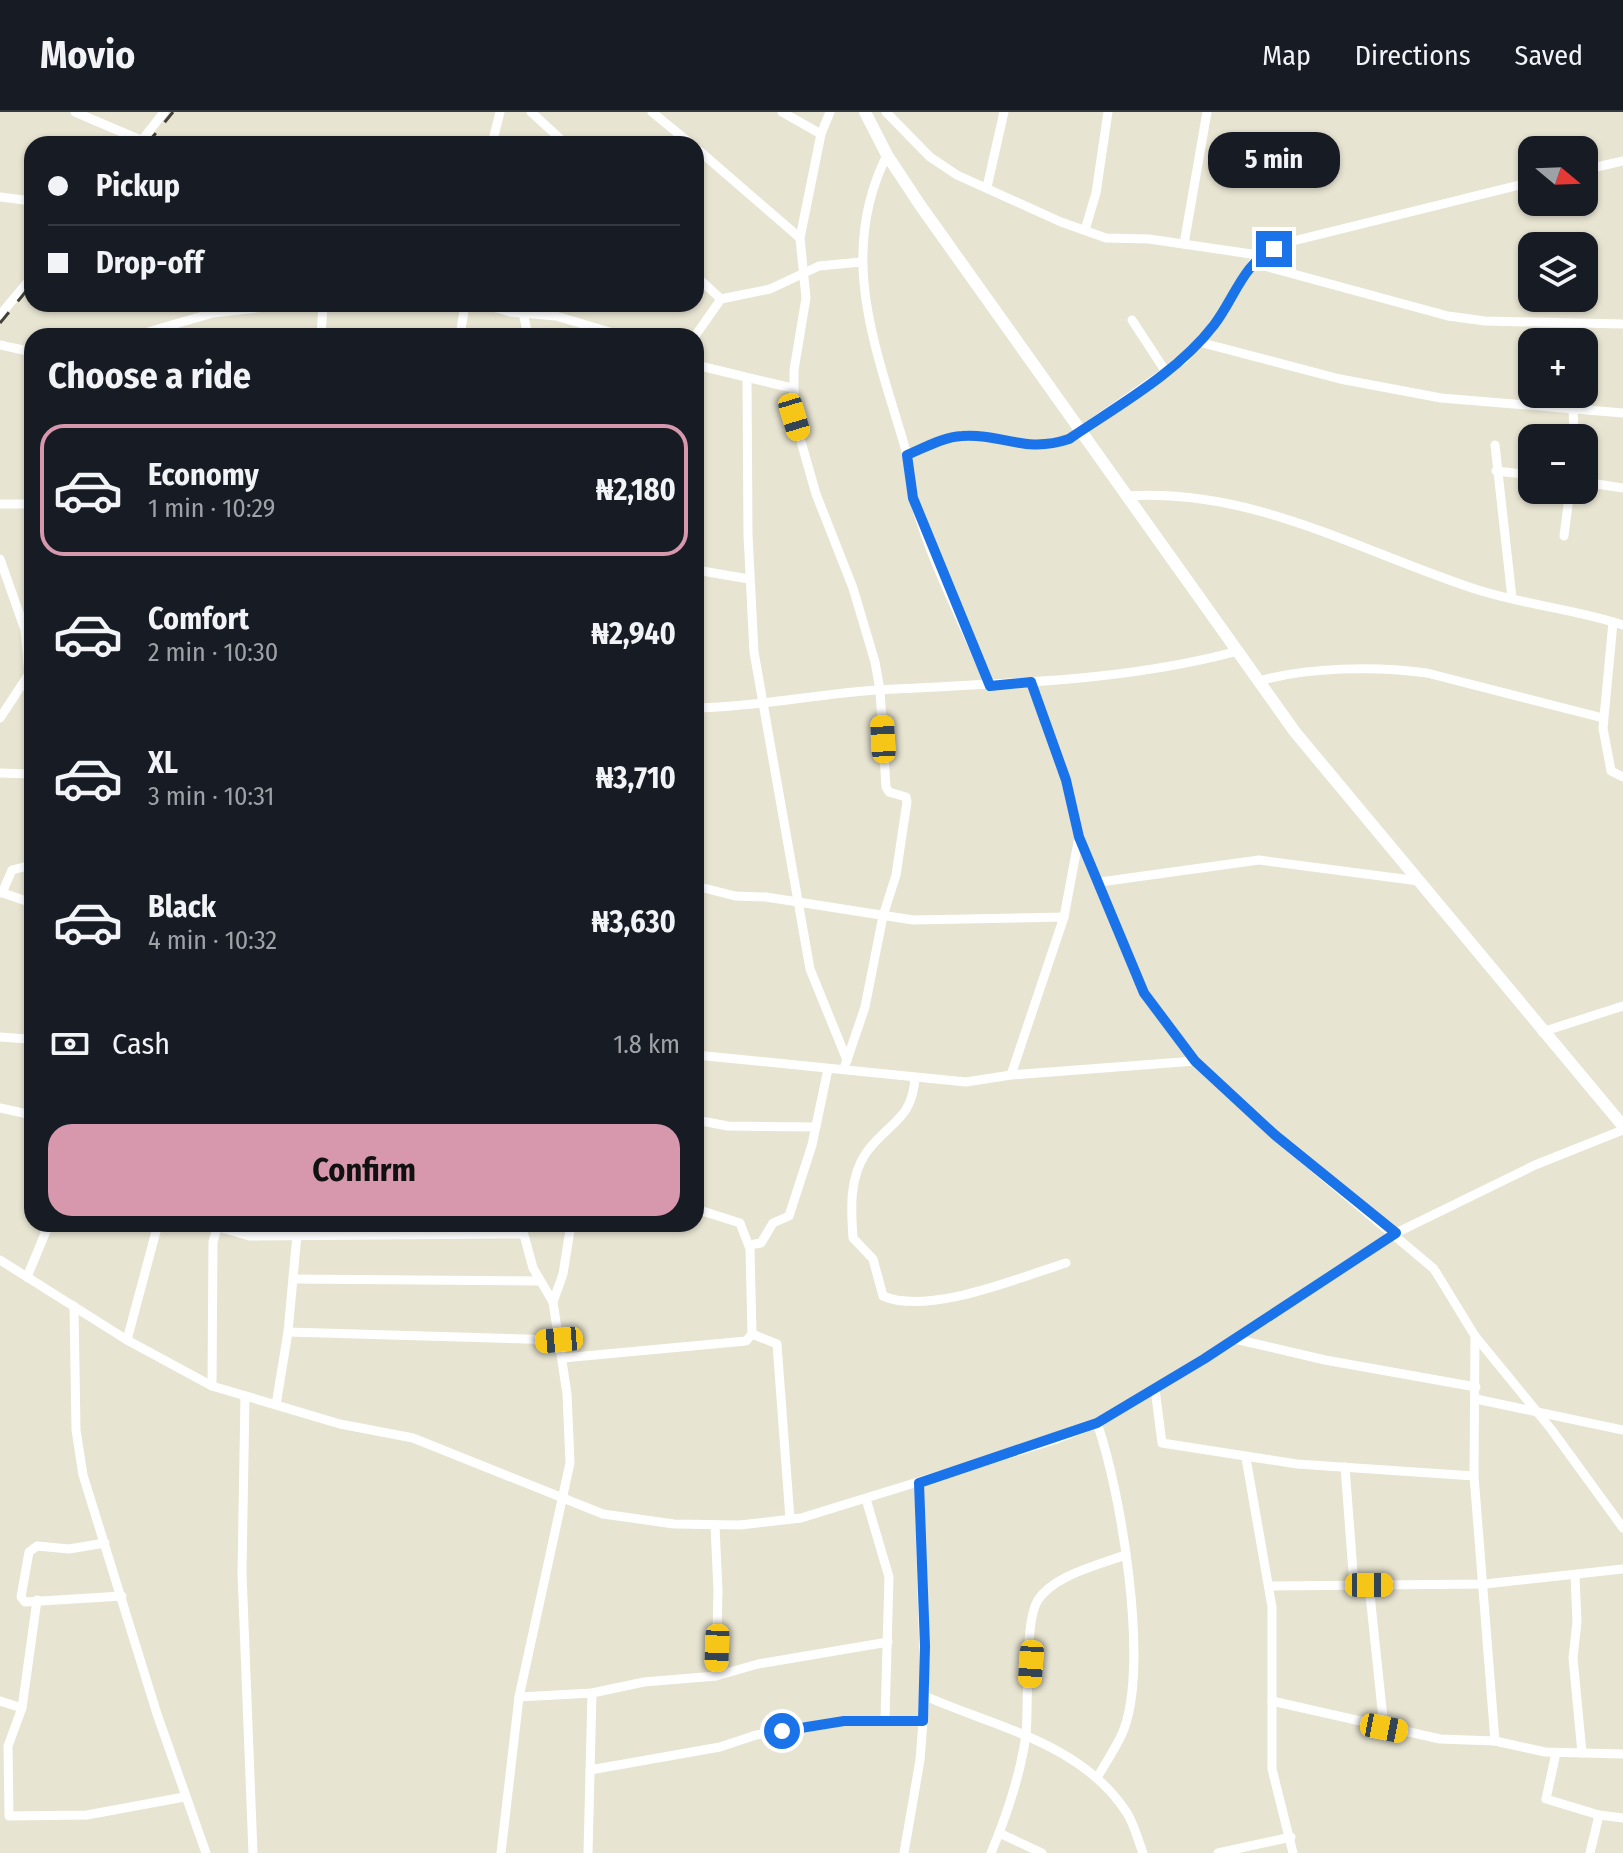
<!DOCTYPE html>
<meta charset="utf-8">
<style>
body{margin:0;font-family:"Fira Sans Condensed",sans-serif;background:#242831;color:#f1f3f6;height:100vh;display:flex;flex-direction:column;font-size:30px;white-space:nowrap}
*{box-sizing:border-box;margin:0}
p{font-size:26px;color:#9ea1a6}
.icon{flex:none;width:44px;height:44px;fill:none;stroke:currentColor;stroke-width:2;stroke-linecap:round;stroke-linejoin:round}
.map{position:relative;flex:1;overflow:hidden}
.drawer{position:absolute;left:24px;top:216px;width:680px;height:904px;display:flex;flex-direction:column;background:#171b24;border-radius:24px;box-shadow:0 2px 6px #0004}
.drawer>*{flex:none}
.banner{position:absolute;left:24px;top:24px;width:680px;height:176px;border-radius:24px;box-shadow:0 2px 6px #0004;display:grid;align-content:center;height:176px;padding:0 24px;background:#171b24}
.needle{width:52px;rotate:109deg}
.controls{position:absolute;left:1518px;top:24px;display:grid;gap:16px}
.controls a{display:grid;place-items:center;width:80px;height:80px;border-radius:16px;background:#171b24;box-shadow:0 2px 6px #0004;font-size:40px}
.end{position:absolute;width:36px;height:36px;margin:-18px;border:10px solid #1a73e8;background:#fff;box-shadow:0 0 0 4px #fff}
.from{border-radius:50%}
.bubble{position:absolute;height:56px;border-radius:24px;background:#171b24;box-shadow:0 2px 6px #0004;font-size:26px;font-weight:700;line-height:56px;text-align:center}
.car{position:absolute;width:24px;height:48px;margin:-24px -12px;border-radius:10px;box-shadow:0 0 6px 2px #0007;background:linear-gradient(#f5c518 24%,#345 0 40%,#f5c518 0 76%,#345 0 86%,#f5c518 0)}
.banner b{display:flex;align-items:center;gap:28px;height:76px;font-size:30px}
.banner b+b{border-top:2px solid #363941}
.banner i{width:20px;height:20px;background:#f1f3f6}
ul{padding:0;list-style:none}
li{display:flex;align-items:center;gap:24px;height:132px;margin:0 16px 12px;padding:0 8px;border:4px solid transparent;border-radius:24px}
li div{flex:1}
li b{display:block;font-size:30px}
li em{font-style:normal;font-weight:700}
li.on{border-color:#d798ae}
li>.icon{width:72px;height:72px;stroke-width:1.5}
h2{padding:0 24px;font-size:36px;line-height:96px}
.pay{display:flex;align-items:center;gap:20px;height:88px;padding:0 24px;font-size:30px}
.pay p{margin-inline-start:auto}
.cta{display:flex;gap:16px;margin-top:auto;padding:16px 24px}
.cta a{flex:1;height:92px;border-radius:24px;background:#d798ae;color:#111;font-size:32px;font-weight:700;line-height:92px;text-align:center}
header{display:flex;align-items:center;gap:48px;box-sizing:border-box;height:112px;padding:0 40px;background:#171b24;border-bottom:2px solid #363941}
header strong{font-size:38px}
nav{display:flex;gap:44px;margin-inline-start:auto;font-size:28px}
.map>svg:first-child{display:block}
</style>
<header>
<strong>Movio</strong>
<nav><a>Map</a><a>Directions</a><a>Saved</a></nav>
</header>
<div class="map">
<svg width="1623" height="1741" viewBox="0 0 1623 1741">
<rect width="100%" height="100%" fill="#e7e4d2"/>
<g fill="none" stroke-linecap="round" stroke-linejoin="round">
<!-- minor -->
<g stroke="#fff" stroke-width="9">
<path d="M75,0l75,32"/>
<path d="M531,0l35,32"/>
<path d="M652,0l39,32"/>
<path d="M782,0l39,22"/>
<path d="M830,0l-9,22 -21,104 6,60 -12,72v47l22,77 37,94 22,74 5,28 6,97 3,5 17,5 1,5 -11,73 -13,41 -18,91 -18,53"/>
<path d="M886,0l44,45 27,18 104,47 45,16 43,1 109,16"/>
<path d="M139,32l25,-32"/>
<path d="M492,32l8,-32"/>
<path d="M696,36l104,90"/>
<path d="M887,43c-51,102 -10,195 19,296 4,15 3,32 8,48 17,64 51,126 76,187"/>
<path d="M1584,58l39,-9"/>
<path d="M987,75l17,-75"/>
<path d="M0,85l32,4"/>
<path d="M1085,118l11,-37 12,-81"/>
<path d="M1184,132l23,-132"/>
<path d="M1253,151l195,53 37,5 138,3"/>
<path d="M696,164l25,23"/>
<path d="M483,192l27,8 46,4 67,20"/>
<path d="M523,200l5,24"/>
<path d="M0,203l32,-38"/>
<path d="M1132,208l34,52"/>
<path d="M134,224l79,-23 79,-9"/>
<path d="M321,224l2,-32"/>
<path d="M460,224l5,-32"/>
<path d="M695,224l26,-37 49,-10 49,-23 42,-4"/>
<path d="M1199,230l141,37 101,19 182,15"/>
<path d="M0,233l32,7"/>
<path d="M696,253l96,23"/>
<path d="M747,267l1,156 6,117 56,317 37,91 -3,8"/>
<path d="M1573,294l1,32"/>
<path d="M1495,333l17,153"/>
<path d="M907,343c17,-7 36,-18 55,-19 40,-3 62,18 107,3l115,-80 31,-35 43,-69 31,-13 243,-60"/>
<path d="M1496,359l36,4"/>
<path d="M1584,370l39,6"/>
<path d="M1126,384c126,-9 235,56 349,93 49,16 100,20 148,36"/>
<path d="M0,392h32"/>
<path d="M1564,424l6,-46"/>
<path d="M0,447l25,71 4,44 -29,44"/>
<path d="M696,458l53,9"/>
<path d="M1613,510l-10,106 8,43 12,6"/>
<path d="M1259,569c49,-14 117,-15 168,-8l176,45"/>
<path d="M1031,570l35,98 13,57 65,156 51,68 80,74 159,134 41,67 76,93 72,99"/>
<path d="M696,596c61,-1 120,-14 181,-18 122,-7 242,-7 361,-39"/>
<path d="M0,661l32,1"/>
<path d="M1100,770l159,-22 160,21"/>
<path d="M696,774l39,10 31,1 147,23 151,-3"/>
<path d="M0,780l32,11"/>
<path d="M2,781l10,-23 20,-5"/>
<path d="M32,858l-4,69 4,12"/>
<path d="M1542,920l81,-26"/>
<path d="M0,925l28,2"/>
<path d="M696,943l270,27 45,-7 184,-14"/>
<path d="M1011,963l53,-158 15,-80"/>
<path d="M915,966c-3,43 -27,44 -49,75 -17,25 -15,56 -13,85l20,21 10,37c46,20 137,-19 183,-33"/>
<path d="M0,996l32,7"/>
<path d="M696,1008l32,6 88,1"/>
<path d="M209,1112l40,12 273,-2"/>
<path d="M521,1112l12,44 20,34"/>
<path d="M749,1133l12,-2 12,-20 16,-7 23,-71 16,-76"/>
<path d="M0,1148l127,80 85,46 128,38 73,14 190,76 71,10 66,1 61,-7 253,-78 43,-17 107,-64 192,-126 139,-68 88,-35"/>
<path d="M27,1165l22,-53"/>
<path d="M294,1167l245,2"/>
<path d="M74,1194l2,124 7,45 74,239 49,139"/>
<path d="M288,1220l271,8"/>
<path d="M752,1222l25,10 13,175"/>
<path d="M1475,1224l-1,140 21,265"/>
<path d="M1235,1227l90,21 151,27"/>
<path d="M127,1228l31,-116"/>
<path d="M563,1246l183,-17 6,-7 -2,-85 -10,-26 -44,-14"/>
<path d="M212,1274l1,-144 4,-14"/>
<path d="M1155,1277l7,54 135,21 177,12"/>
<path d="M245,1284l-3,177 11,280"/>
<path d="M1476,1287l147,31"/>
<path d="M276,1293l12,-73 10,-108"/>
<path d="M1097,1311c24,68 52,238 27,306 -6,16 -18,33 -27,49"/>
<path d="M1246,1346l26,149v162l21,84"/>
<path d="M1345,1355l9,118"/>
<path d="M866,1387l23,78 -4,142"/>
<path d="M715,1414l3,65 -2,85"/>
<path d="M105,1431l-36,6 -32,-3 -8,6 -8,45 4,5 97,-6"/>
<path d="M1575,1463l2,47 -4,36 9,95"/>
<path d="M1369,1473l15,143"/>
<path d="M1270,1474l215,-2 138,-15"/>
<path d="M37,1488l-15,108 -14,38 1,70 78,-1 97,-18"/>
<path d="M925,1584c70,31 157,47 202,117 7,11 11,27 16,40"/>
<path d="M519,1585l73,-4 52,-11 72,-6 42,-12 130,-22"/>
<path d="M0,1589l22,7"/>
<path d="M1272,1589l168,38 55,2 50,11 78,2"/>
<path d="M1556,1641l-10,46 53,16 24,3"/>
<path d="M590,1658l130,-23 36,-12 88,-14h79"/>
<path d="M999,1721l43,20"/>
<path d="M501,1741l18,-156 51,-234 -3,-69 -14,-92 10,-28 8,-50"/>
<path d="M588,1741l4,-160"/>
<path d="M904,1741l16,-93 5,-64 -6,-213"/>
<path d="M991,1741c16,-38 29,-77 35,-118 3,-31 -2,-114 12,-135 16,-25 61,-35 87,-45"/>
<path d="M1218,1741l73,-16"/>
<path d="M1590,1741l9,-38"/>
</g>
<!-- tertiary -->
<path stroke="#fff" stroke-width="12" d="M865,0l22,43 33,50 375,527 328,394"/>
<!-- rail -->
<g stroke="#434239" stroke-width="3" stroke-dasharray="14 14" stroke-linecap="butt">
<path d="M147,32l26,-32"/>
<path d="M0,211l32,-39"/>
</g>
</g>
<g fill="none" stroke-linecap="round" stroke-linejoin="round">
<!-- route -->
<path stroke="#1a73e8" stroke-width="10" d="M782,1619l62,-10h79l2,-75 -6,-163 178,-60 107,-64 192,-126 -121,-98 -80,-74 -51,-68 -65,-156 -13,-57 -35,-98 -41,4 -77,-188 -6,-43c17,-7 36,-18 55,-19 40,-3 62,18 107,3 50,-34 108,-66 145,-114 20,-26 30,-63 60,-76"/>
</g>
</svg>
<div class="controls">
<a><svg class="needle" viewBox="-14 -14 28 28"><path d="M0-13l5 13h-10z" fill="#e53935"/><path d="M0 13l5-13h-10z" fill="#9ea1a6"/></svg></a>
<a><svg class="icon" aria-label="layers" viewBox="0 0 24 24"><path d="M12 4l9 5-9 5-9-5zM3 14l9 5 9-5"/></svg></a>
<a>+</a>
<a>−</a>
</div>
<i class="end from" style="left:782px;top:1619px"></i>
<i class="end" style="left:1274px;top:137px"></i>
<div class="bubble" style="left:1208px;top:20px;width:132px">5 min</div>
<i class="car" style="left:794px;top:305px;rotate:163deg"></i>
<i class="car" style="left:883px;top:627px;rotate:357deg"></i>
<i class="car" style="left:559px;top:1228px;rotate:265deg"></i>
<i class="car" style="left:1369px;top:1473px;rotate:90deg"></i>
<i class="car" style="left:717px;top:1536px;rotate:182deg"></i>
<i class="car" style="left:1031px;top:1552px;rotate:184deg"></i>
<i class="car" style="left:1384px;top:1616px;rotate:101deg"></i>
<div class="banner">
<b><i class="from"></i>Pickup</b>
<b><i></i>Drop-off</b>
</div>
<section class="drawer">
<h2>Choose a ride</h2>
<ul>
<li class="on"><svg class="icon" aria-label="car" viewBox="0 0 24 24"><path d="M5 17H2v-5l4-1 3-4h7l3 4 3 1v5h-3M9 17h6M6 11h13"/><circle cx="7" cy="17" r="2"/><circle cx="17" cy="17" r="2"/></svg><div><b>Economy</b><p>1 min · 10:29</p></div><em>₦2,180</em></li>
<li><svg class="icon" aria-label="car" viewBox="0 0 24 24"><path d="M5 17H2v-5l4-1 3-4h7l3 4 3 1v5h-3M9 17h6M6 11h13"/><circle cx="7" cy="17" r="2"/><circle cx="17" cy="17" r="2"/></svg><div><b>Comfort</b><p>2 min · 10:30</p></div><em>₦2,940</em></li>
<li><svg class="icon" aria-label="car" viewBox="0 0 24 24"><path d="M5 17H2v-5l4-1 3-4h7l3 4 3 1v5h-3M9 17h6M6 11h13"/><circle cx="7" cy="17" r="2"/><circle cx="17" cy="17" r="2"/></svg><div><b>XL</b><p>3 min · 10:31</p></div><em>₦3,710</em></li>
<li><svg class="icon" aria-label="car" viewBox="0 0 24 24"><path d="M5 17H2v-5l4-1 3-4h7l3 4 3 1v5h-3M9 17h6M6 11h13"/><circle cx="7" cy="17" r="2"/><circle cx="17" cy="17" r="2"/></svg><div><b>Black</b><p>4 min · 10:32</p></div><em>₦3,630</em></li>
</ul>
<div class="pay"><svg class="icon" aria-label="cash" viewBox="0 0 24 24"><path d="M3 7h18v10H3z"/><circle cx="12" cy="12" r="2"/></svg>Cash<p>1.8 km</p></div>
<div class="cta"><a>Confirm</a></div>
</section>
</div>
